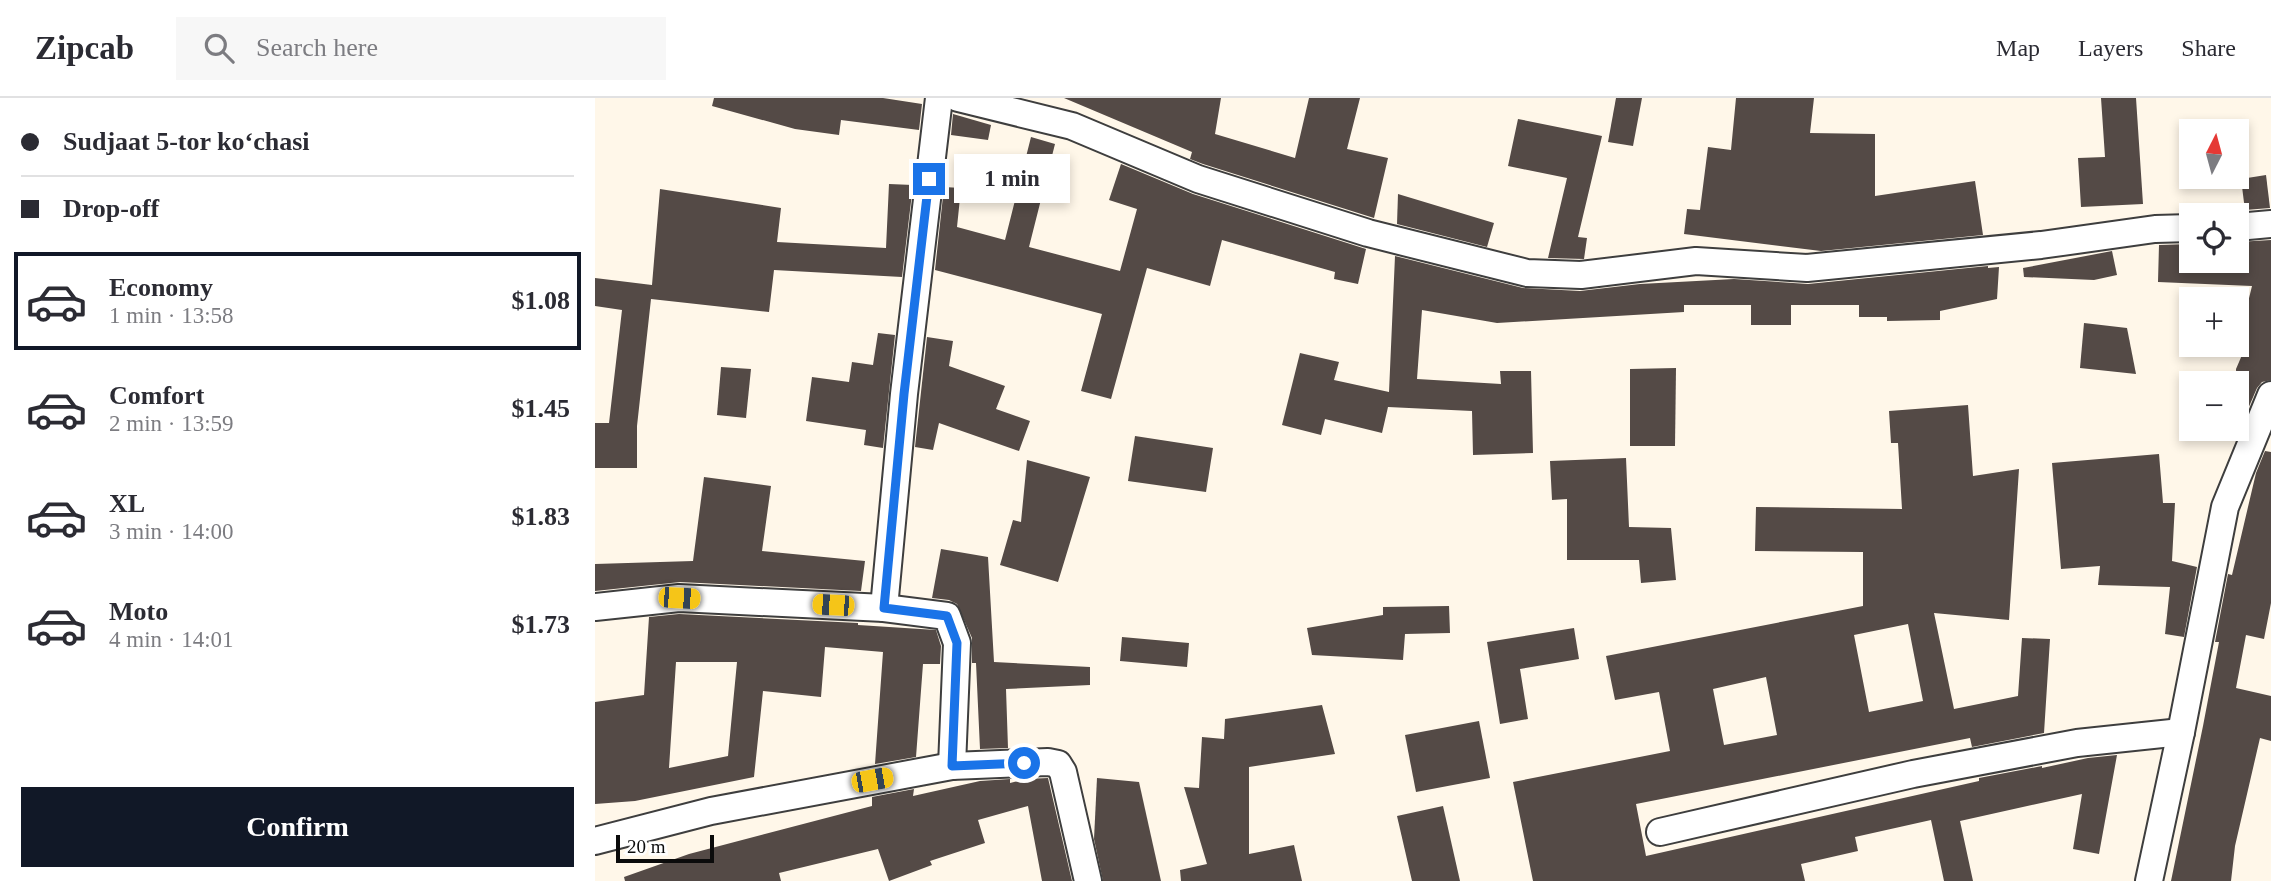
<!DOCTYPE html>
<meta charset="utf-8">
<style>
body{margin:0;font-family:Georgia,serif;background:#f7f7f7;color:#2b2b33;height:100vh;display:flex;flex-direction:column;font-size:26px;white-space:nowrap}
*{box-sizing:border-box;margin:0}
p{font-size:23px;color:#7c7c81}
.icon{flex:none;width:38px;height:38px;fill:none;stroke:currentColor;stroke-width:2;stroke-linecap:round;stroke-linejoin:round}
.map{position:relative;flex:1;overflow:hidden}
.side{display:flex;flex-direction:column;background:#fff;width:595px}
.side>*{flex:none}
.top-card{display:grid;align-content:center;height:154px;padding:0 21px;background:#fff}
.needle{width:46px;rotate:6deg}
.controls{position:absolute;left:1584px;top:21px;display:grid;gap:14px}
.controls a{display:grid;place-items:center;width:70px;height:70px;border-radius:0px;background:#fff;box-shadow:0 4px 10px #0003;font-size:35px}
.scale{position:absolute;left:21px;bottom:18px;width:98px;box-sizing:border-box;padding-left:7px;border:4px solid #0b0b0b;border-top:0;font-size:19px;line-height:24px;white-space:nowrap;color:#0b0b0b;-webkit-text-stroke:5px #fff;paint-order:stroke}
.end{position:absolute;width:32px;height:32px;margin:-16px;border:9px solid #1a73e8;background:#fff;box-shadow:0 0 0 4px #fff}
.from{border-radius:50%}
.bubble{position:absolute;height:49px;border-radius:0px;background:#fff;box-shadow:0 4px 10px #0003;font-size:23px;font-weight:800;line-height:49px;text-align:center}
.car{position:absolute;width:21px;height:42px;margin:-21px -10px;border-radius:9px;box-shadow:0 0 5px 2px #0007;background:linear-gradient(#f5c518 24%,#345 0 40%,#f5c518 0 76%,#345 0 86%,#f5c518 0)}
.top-card b{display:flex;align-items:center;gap:24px;height:66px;font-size:26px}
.top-card b+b{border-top:2px solid #e1e1e2}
.top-card i{width:18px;height:18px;background:#2b2b33}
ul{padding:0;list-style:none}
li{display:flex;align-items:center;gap:21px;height:98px;margin:0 14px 10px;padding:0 7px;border:4px solid transparent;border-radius:0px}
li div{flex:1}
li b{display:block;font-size:26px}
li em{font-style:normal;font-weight:800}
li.active{border-color:#111827}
li>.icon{width:63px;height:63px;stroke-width:1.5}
.action{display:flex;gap:14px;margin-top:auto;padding:14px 21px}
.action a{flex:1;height:80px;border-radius:0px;background:#111827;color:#fff;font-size:28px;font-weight:800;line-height:80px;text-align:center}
header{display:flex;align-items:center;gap:42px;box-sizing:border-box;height:98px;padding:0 35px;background:#fff;border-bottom:2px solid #e1e1e2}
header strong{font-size:33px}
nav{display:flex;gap:38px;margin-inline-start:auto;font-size:24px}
.search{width:490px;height:63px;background:#f7f7f7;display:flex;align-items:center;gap:18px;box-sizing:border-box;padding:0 24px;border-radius:0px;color:#7c7c81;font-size:26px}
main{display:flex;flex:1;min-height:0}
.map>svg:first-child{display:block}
</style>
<header>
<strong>Zipcab</strong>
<div class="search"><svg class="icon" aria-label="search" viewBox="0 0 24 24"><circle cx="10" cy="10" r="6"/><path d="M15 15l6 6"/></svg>Search here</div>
<nav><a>Map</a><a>Layers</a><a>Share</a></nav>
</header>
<main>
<section class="side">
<div class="top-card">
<b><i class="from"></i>Sudjaat 5-tor koʻchasi</b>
<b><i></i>Drop-off</b>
</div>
<ul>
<li class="active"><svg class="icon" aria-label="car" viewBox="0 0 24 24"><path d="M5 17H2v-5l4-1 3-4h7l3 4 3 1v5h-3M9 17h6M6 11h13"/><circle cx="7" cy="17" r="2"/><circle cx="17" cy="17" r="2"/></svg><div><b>Economy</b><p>1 min · 13:58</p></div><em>$1.08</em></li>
<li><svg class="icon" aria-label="car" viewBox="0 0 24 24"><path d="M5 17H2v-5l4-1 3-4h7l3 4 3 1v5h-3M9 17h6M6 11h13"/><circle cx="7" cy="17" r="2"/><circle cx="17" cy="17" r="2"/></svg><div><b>Comfort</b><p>2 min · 13:59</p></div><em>$1.45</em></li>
<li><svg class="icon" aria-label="car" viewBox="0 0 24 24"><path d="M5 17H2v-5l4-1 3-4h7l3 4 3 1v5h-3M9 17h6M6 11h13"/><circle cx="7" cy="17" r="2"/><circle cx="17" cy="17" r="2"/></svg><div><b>XL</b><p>3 min · 14:00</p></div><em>$1.83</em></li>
<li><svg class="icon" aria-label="car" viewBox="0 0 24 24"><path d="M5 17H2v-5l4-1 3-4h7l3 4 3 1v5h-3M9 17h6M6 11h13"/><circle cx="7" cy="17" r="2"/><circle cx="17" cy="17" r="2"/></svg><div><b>Moto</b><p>4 min · 14:01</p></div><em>$1.73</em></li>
</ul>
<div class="action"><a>Confirm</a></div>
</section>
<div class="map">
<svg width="1676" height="783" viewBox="0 0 1676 783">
<rect width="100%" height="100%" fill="#fff7e9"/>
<!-- building -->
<g fill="#544a46" fill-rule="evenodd">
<path d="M119,0h169l39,6 -3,26 -78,-10 -2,15 -44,-6 -83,-23z"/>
<path d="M469,0h157l-6,36 80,24 14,-60h51l-13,51 41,9 -14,60 -171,-54 -13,-5 2,-7z"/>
<path d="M1021,0h26l-9,48 -25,-4z"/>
<path d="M1141,0h78l-4,35 65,1v62l100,-15 8,54 -162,16 -137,-17 3,-25 13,1 8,-63 23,3z"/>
<path d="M1506,0h35l7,106 -62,3 -3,-49 27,-1z"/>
<path d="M358,16l38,11 -3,15 -37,-5z"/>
<path d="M923,21l84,17 -24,101 9,1 -3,21 -36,-1 19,-80 -59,-12z"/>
<path d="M436,39l24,7 -26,103 91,24 17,-62 -28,-9 12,-36 72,30 173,55 -8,35 -24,-5 1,-7 -113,-32 -12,46 -63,-18 -36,131 -30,-8 21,-77 -167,-44 9,-83 17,1 -4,39 48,13z"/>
<path d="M1671,77l4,33 -25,2 -4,-31z"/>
<path d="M294,86l24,1 -11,92 -128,-7 -5,42 -118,-13 -14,127v42h-42v-45h14l13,-113 -27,-4v-28l57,7 8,-96 121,19 -4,34 109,6z"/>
<path d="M803,96l96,29 -7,24 -90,-23z"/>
<path d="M1676,142v140l-9,2 -5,6 -13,30 -7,-3 -1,-46 12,-28 -9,-2 13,-53 -94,-4 1,-37 32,-1v17h46v-19z"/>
<path d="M1517,153l5,24 -23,5 -70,-3 -1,-9z"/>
<path d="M800,158l128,32 57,3 60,-7 94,-5 74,5 180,-18v2l11,-1 -2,32 -57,12v9l-53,1v-4h-28v-12h-68v20h-40v-20h-67v7l-187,11 -75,-13 -5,69 84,5 -1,-13h31l2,82 -60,2 -1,-44 -84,-4 -6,26 -57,-14 -4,16 -39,-10 18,-72 39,9 -5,18 55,12z"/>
<path d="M1489,225l43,5 9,46 -56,-6z"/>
<path d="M283,235l17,2 -12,113 -19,-3 2,-15 -60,-9 6,-44 37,5 3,-20 21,3z"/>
<path d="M332,239l26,4 -4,25 56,20 -9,23 34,12 -11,30 -80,-28 -6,27 -18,-3z"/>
<path d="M126,269l30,2 -5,49 -29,-3z"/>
<path d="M1081,270l-1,78h-45v-77z"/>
<path d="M1373,307l5,71 46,-7 -10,151 -75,-7 20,96 64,-13 4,-58 28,1 -6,94 -72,14 -2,-9 -334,66 10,52 333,-75v-3l63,-12v2l46,-10 29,-3 -18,99 -26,-5 9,-55 -122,27 13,60h-29l-13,-61 -76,17 3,14 -57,13 4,17h-272l-20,-99 157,-31 -11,-59 -44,8 -9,-44 257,-50v-54l-108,-1 1,-44 146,2 -4,-66h-7l-2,-32zM1313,526l15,77 -54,11 -15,-77zM1171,579l11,58 -53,10 -11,-56z"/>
<path d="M540,338l78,12 -7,44 -78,-11z"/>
<path d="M1670,353l6,1v151l-7,36 -18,-4 -10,53 35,8v45l-11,-3 -25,108 -4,35h-60l32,-155 16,-84h-4l13,-68 4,1 24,-102z"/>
<path d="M1564,356l4,49h12l-3,58 25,6 -13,70 -19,-3 5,-47 -72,-2 2,-19 -39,3 -9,-106z"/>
<path d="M1031,360l3,69 42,1 5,52 -35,3 -2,-23h-72v-61l-15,1 -2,-39z"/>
<path d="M432,362l63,17 -32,105 -58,-17 13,-45 8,2z"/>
<path d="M109,379l67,9 -9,65 103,10 -4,30 -181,-9 -85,9v-27l98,-3z"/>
<path d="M346,451l47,8 6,105 96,5v18l-84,4 2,59 -28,1 -4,-86h-4v-25l-15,-34 -8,-4 -17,-2z"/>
<path d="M854,508l1,27 -45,1 -2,26 -91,-5 -5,-27 76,-13v-8z"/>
<path d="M84,516l179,9v2l78,5 5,16 -1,18h-17l-7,93 -41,7 8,-112 -58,-5 -4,50 -58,-6 -9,86 -119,24 -40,3v-102l49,-7 5,-78zM81,564h61l-9,94 -59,12z"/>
<path d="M979,530l5,31 -59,10 8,50 -28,5 -13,-82z"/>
<path d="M527,539l67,6 -2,24 -67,-6z"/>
<path d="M727,607l13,49 -86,13v87l45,-9 8,36h-121l-1,-11 27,-6 -23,-77 15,1 3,-51 22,2 1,-20z"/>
<path d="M884,623l11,57 -74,14 -11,-57z"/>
<path d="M453,680l24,103h-30l-14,-75 -50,14 7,23 -55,18 2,4 -43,16 -11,-32 -99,24 2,8h-156l-1,-4 65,-23 183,-48v-9l42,-8 -1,7 67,-15 30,-2v4l16,-4z"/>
<path d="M502,680l42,4 22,99h-58l-9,-42z"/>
<path d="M848,708l17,75h-48l-15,-65z"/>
</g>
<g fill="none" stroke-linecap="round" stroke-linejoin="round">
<!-- minor casing -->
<g stroke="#3e3e3e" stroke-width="30">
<g id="minor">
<path d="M363,0l114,28 126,53 170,54 159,40 54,2 115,-14 111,7 234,-23 114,-16 36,-1"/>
<path d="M1642,129l34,-3"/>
<path d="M0,509l84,-9 205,10 63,8 10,27 -5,123"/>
<path d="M289,510l20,-214 35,-296"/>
<path d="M1065,734l253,-58 164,-31 104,-11"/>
<path d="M0,743l116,-30 241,-45 96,-4 10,2 5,8 25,109"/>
<path d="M1554,783l32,-149 44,-225 46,-112"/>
</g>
</g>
<!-- minor -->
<use href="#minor" stroke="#fff" stroke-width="26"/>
</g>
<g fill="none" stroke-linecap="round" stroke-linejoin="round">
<!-- route -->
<path stroke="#1a73e8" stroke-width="9" d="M334,81l-25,215 -20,214 63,8 10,27 -5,123 72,-3"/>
</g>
</svg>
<div class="controls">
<a><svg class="needle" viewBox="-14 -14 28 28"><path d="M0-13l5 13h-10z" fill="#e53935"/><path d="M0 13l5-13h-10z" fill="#7c7c81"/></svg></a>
<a><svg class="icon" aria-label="locate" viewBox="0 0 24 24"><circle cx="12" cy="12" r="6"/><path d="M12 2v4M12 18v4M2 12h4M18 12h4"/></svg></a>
<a>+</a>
<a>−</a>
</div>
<div class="scale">20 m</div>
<i class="end from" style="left:429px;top:665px"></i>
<i class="end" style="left:334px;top:81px"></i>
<div class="bubble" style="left:359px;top:56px;width:116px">1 min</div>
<i class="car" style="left:84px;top:500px;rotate:93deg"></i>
<i class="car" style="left:238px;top:507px;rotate:273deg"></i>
<i class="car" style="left:277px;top:682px;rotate:80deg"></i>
</div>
</main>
